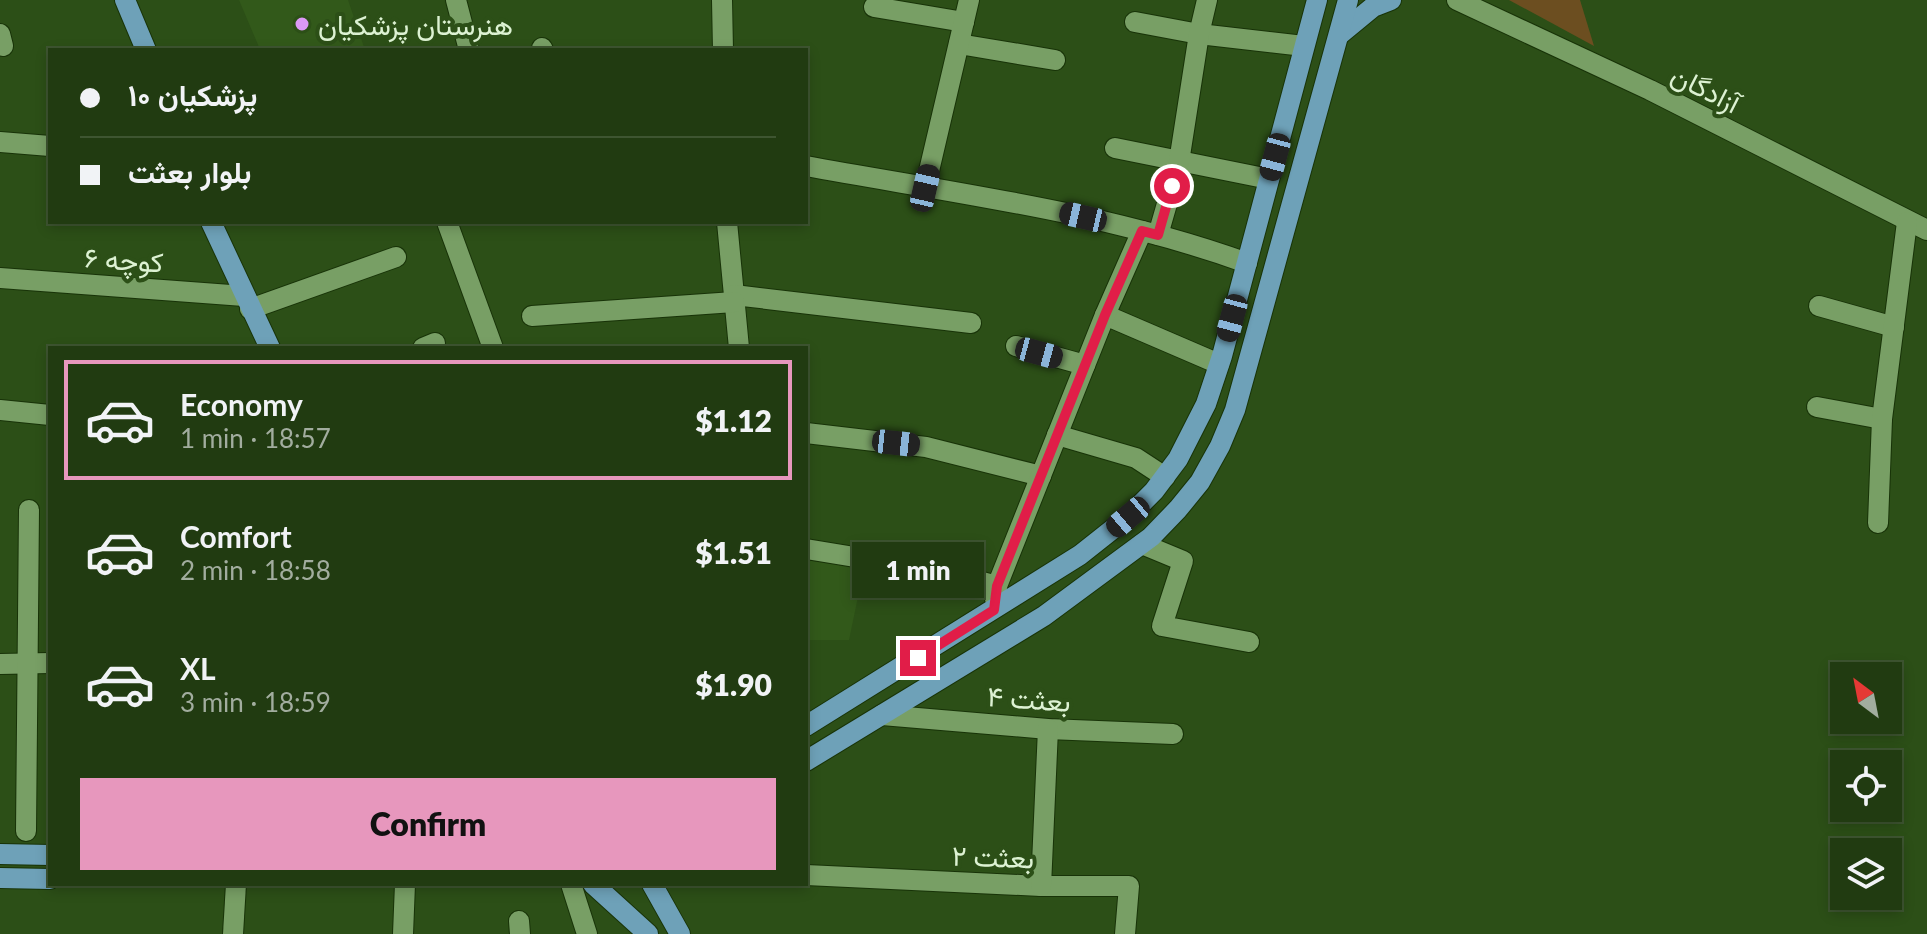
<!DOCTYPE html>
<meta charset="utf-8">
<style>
body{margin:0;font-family:Lato,Vazirmatn,sans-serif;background:#2d461f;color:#f1f3f6;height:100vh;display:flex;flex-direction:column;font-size:30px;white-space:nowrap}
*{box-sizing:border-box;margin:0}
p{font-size:26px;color:#a2ad9f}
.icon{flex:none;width:44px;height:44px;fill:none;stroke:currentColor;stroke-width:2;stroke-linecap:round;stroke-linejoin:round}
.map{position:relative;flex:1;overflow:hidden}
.sheet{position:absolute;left:48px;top:346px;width:760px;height:540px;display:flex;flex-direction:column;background:#213b11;border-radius:0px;box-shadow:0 4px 12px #0003,0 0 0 2px #3e5531}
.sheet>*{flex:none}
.banner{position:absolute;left:48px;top:48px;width:760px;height:176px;border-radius:0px;box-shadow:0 4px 12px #0003,0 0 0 2px #3e5531;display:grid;align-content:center;height:176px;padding:0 32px;background:#213b11}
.needle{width:52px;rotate:328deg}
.controls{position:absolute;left:1830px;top:662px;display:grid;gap:16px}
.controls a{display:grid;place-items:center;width:72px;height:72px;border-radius:0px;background:#213b11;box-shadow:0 4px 12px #0003,0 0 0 2px #3e5531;font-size:40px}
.end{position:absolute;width:36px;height:36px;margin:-18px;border:10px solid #e11d48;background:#fff;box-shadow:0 0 0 4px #fff}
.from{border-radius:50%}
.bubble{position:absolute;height:56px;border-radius:0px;background:#213b11;box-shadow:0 4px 12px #0003,0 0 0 2px #3e5531;font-size:26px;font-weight:800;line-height:56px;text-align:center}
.car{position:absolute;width:24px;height:48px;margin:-24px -12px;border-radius:10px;box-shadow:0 0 6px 2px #0007;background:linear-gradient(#222 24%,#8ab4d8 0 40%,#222 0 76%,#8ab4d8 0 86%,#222 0)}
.banner b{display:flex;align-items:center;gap:28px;height:76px;font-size:30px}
.banner b+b{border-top:2px solid #3e5531}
.banner i{width:20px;height:20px;background:#f1f3f6}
ul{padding:14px 0 0;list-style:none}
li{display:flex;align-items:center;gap:24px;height:120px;margin:0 16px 12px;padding:0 16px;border:4px solid transparent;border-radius:0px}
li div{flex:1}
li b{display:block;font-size:30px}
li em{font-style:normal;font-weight:800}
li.on{border-color:#e797bd}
li>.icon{width:72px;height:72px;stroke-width:1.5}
.cta{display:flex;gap:16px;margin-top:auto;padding:16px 32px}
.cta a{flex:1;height:92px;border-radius:0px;background:#e797bd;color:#111;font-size:32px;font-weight:800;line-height:92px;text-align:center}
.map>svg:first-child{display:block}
</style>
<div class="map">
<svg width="1927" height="934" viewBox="0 0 1927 934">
<rect width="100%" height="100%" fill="#2c4f17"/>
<!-- built -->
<g fill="#32591a">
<path d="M239,0h109l17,50h-94l-12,-3z"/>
<path d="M806,560l58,8 -15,72h-43z"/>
</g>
<!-- green -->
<path fill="#6c4e20" d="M1509,0h71l14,46z"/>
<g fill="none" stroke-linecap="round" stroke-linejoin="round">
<!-- minor casing -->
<g stroke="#183308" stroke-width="22">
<g id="minor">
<path d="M456,0l13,50"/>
<path d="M722,0l1,50"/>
<path d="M1457,0l193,90 277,140"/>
<path d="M874,7l90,15"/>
<path d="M1135,22l64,12 105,12"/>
<path d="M0,34l3,12"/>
<path d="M959,44l96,16"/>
<path d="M542,48l1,2"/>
<path d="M0,142l50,4"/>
<path d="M1115,148l154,31"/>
<path d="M806,166c147,27 300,46 441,97"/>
<path d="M925,188l44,-188"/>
<path d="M447,222l46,126"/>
<path d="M727,222l12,126"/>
<path d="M1158,235l21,-73 20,-128 8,-34"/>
<path d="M0,278l244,18"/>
<path d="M734,295l237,28"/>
<path d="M1819,306l75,21"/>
<path d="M250,309l146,-52"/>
<path d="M1105,315l114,49"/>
<path d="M532,316l202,-14"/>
<path d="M1016,346l69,19"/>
<path d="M423,348l12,-5"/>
<path d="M1817,407l65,12"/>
<path d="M0,410l50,5"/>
<path d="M806,433l120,14 115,29"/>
<path d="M1057,435l79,23 29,19"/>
<path d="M1878,523l4,-104 25,-197"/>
<path d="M1142,544l41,17 -21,65 87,16"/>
<path d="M806,549l134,22 57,15 -2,13"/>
<path d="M997,586l108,-271 37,-84"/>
<path d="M0,664l50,-1"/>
<path d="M882,715l166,14 125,5"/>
<path d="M26,831l3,-321"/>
<path d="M806,875l235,11h88l-4,48"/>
<path d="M571,884l16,50"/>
<path d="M1041,886l7,-157"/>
<path d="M519,921l1,13"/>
<path d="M233,934l3,-50"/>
<path d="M403,934l2,-50"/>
</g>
</g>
<!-- major casing -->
<g stroke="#183308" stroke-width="22">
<g id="major">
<path d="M125,0l21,50"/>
<path d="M1339,35l34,-28 18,-7"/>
<path d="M211,222l59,126"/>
<path d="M806,726l274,-171 48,-38 26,-26 24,-32 28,-55 16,-48 95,-356"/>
<path d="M806,761l238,-145 107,-79 27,-28 22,-27 20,-36 15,-36 113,-410"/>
<path d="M0,854l50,1"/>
<path d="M0,878l50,1"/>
<path d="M593,884l55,50"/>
<path d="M652,884l28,50"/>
</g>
</g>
<!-- minor -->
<use href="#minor" stroke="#789f65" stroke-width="20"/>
<!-- major -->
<use href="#major" stroke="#6ea1b8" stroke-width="20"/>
</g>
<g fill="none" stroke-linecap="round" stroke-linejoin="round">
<!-- route -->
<path stroke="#e11d48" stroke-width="10" d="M918,658l76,-48 3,-24 108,-271 37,-84 16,4 14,-49"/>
</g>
<!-- markers -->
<circle fill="#db99f5" stroke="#2c4f17" stroke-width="3" cx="302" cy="24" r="8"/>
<g text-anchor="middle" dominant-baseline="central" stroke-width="8" stroke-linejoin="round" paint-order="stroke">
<!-- poi labels -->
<g font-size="28" fill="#ddf2d3" stroke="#2c4f17" text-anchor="start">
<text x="318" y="24">هنرستان پزشکیان</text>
</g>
<!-- street labels -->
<g font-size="28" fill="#ddf2d3" stroke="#2c4f17">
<text transform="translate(1706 88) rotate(27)">آزادگان</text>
<text transform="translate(124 259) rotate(4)">کوچه ۶</text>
<text transform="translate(1029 698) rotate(4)">بعثت ۴</text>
<text transform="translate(993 856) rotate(2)">بعثت ۲</text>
</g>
</g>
</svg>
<div class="controls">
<a><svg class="needle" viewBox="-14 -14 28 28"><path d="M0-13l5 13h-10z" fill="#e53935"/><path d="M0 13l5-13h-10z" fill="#a2ad9f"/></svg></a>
<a><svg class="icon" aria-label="locate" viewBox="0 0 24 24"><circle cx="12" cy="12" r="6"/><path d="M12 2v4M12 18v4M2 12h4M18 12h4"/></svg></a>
<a><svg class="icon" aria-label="layers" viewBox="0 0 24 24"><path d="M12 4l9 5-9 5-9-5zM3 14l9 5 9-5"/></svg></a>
</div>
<i class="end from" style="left:1172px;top:186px"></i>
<i class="end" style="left:918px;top:658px"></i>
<div class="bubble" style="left:852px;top:542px;width:132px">1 min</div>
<i class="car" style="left:1275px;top:157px;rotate:195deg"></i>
<i class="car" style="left:925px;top:188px;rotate:13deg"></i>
<i class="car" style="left:1083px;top:217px;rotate:283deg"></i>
<i class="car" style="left:1232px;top:318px;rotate:195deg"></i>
<i class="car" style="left:1039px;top:353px;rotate:105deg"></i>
<i class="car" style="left:896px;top:443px;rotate:96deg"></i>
<i class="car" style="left:1128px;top:517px;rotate:230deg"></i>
<div class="banner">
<b><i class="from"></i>پزشکیان ۱۰</b>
<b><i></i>بلوار بعثت</b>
</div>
<section class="sheet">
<ul>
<li class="on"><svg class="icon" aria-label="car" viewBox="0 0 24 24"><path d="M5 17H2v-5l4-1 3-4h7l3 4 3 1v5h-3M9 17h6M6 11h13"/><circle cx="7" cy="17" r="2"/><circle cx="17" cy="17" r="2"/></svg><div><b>Economy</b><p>1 min · 18:57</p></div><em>$1.12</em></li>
<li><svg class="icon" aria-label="car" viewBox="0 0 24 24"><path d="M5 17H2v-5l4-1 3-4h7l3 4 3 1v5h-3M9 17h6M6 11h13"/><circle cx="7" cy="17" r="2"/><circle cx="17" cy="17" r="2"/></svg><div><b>Comfort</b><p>2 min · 18:58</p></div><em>$1.51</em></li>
<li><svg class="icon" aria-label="car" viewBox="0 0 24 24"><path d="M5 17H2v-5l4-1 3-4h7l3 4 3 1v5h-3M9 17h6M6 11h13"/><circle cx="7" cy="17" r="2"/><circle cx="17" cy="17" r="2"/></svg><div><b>XL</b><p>3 min · 18:59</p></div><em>$1.90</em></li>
</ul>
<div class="cta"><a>Confirm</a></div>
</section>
</div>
